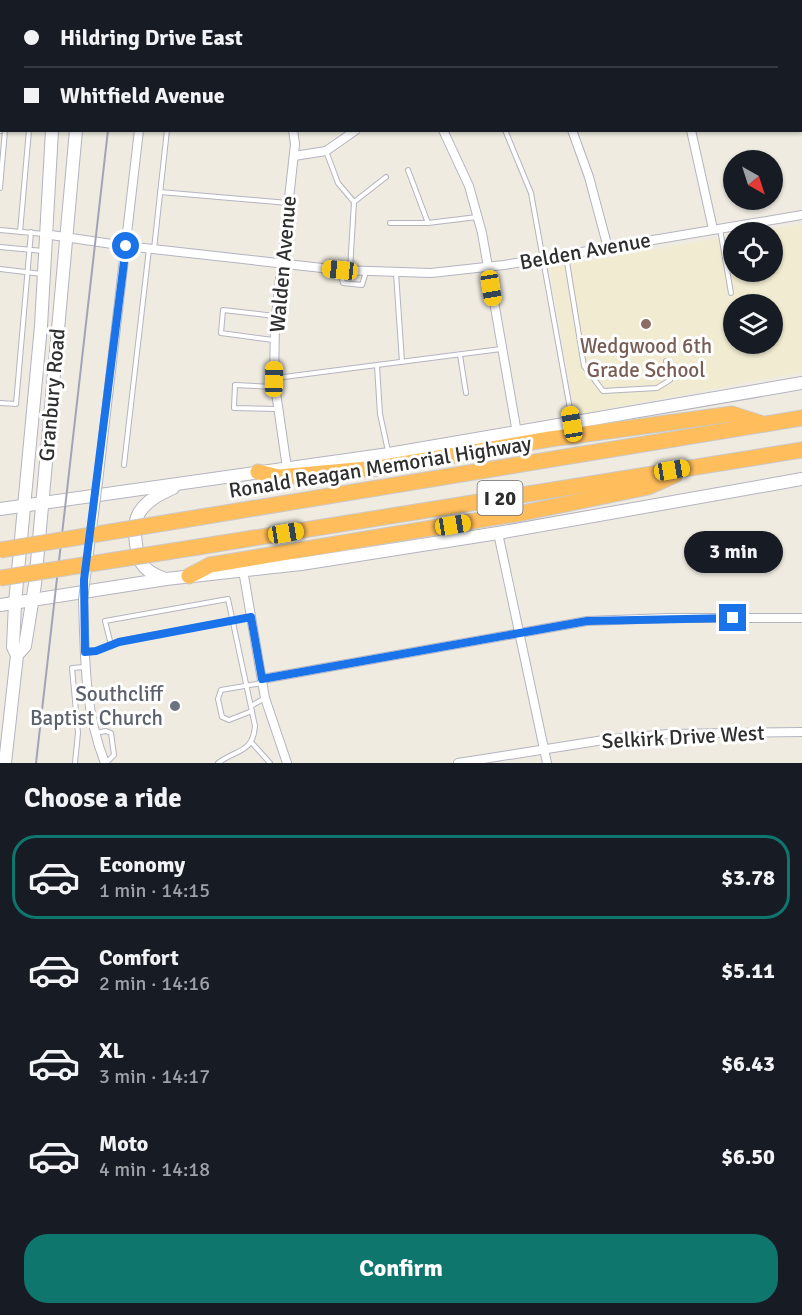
<!DOCTYPE html>
<meta charset="utf-8">
<style>
body{margin:0;font-family:Signika,sans-serif;background:#20242c;color:#f1f3f6;height:100vh;display:flex;flex-direction:column;font-size:22px;white-space:nowrap}
*{box-sizing:border-box;margin:0}
p{font-size:20px;color:#9ea1a6}
.icon{flex:none;width:33px;height:33px;fill:none;stroke:currentColor;stroke-width:2;stroke-linecap:round;stroke-linejoin:round}
.map{position:relative;height:763px;overflow:hidden}
.side{display:flex;flex-direction:column;background:#171b24;flex:1}
.side>*{flex:none}
.hud{position:absolute;left:0px;top:0px;width:802px;height:132px;box-shadow:0 2px 4px #0004;display:grid;align-content:center;height:132px;padding:0 24px;background:#171b24}
.needle{width:39px;rotate:141deg}
.tools{position:absolute;left:723px;top:150px;display:grid;gap:12px}
.tools a{display:grid;place-items:center;width:60px;height:60px;border-radius:50%;background:#171b24;box-shadow:0 2px 4px #0004;font-size:30px}
.end{position:absolute;width:27px;height:27px;margin:-14px;border:8px solid #1a73e8;background:#fff;box-shadow:0 0 0 3px #fff}
.from{border-radius:50%}
.bubble{position:absolute;height:42px;border-radius:21px;background:#171b24;box-shadow:0 2px 4px #0004;font-size:20px;font-weight:800;line-height:42px;text-align:center}
.car{position:absolute;width:18px;height:36px;margin:-18px -9px;border-radius:8px;box-shadow:0 0 4px 2px #0007;background:linear-gradient(#f5c518 24%,#345 0 40%,#f5c518 0 76%,#345 0 86%,#f5c518 0)}
.hud b{display:flex;align-items:center;gap:21px;height:57px;font-size:22px}
.hud b+b{border-top:2px solid #363941}
.hud i{width:15px;height:15px;background:#f1f3f6}
ul{padding:0;list-style:none}
li{display:flex;align-items:center;gap:18px;height:84px;margin:0 12px 9px;padding:0 12px;border:3px solid transparent;border-radius:24px}
li div{flex:1}
li b{display:block;font-size:22px}
li em{font-style:normal;font-weight:800}
li.active{border-color:#0f766e}
li>.icon{width:54px;height:54px;stroke-width:1.5}
h2{padding:0 24px;font-size:27px;line-height:72px}
.primary-button{display:flex;gap:12px;margin-top:auto;padding:12px 24px}
.primary-button a{flex:1;height:69px;border-radius:24px;background:#0f766e;color:#fff;font-size:24px;font-weight:800;line-height:69px;text-align:center}
.map>svg:first-child{display:block}
</style>
<div class="map">
<svg width="802" height="763" viewBox="0 0 802 763">
<rect width="100%" height="100%" fill="#efebe1"/>
<!-- education -->
<path fill="#f0ebd1" fill-rule="evenodd" d="M802,224v148l-227,43 -25,-148 183,-31 1,36h38v-40h-21zM734,304h38v40h-38z"/>
<g fill="none" stroke-linecap="round" stroke-linejoin="round">
<!-- service casing -->
<g stroke="#b4b4c1" stroke-width="6">
<g id="service">
<path d="M23,0v2"/>
<path d="M268,0l2,2"/>
<path d="M0,34v1"/>
<path d="M0,80l2,2"/>
<path d="M0,107l2,-2"/>
<path d="M505,130l26,63 41,227"/>
<path d="M0,131l2,-1"/>
<path d="M326,151l12,32 16,19 -4,68"/>
<path d="M408,170l20,53 49,-6"/>
<path d="M0,188l5,-58"/>
<path d="M160,192l128,11"/>
<path d="M354,202l32,-25"/>
<path d="M390,223h38"/>
<path d="M720,229l11,64"/>
<path d="M0,230l44,4"/>
<path d="M20,232l9,-102"/>
<path d="M0,247l43,4"/>
<path d="M154,249l13,-119"/>
<path d="M566,256l18,110 19,25 54,-3 13,-8 -4,-19"/>
<path d="M0,269l42,5"/>
<path d="M340,271l3,12 19,2 4,-13"/>
<path d="M396,273l6,89"/>
<path d="M273,340l-52,-7 2,-23 52,6"/>
<path d="M460,355l6,38"/>
<path d="M377,366l3,48 8,37"/>
<path d="M276,378l225,-29"/>
<path d="M274,387l-39,-2 -1,23 44,1"/>
<path d="M0,403l16,1 15,-172"/>
<path d="M124,465l25,-216"/>
<path d="M111,645l-6,-24 123,-22 27,127c-2,27 -18,23 -37,37"/>
<path d="M85,652l11,-1 23,-10 131,-24"/>
<path d="M251,706l14,-8"/>
<path d="M252,711l-23,9 -7,-3 -4,-18 3,-9 41,-7"/>
<path d="M95,733l11,-2 5,2 3,22 -8,8"/>
<path d="M252,743l18,20"/>
<path d="M75,763l3,-30 -6,-65 13,-1"/>
</g>
</g>
<!-- minor casing -->
<g stroke="#b4b4c1" stroke-width="10">
<g id="minor">
<path d="M346,0l1,2"/>
<path d="M501,0l2,2"/>
<path d="M635,0l1,2"/>
<path d="M153,2l1,-2"/>
<path d="M0,20l2,-1"/>
<path d="M801,90h1"/>
<path d="M443,130l26,56 13,47 35,200"/>
<path d="M572,130l17,47 19,71"/>
<path d="M691,130l22,99"/>
<path d="M294,156l32,-5 30,-21"/>
<path d="M44,234l82,12 214,24 91,3 73,-8 298,-50"/>
<path d="M287,468l-13,-89 1,-54 20,-181 -2,-14"/>
<path d="M98,482l41,-352"/>
<path d="M498,533l49,230"/>
<path d="M243,570l22,128 22,65"/>
<path d="M83,600c2,55 1,111 22,163"/>
<path d="M262,679l325,-58 80,-3h135"/>
<path d="M458,763l152,-24 58,-5 134,-2"/>
</g>
</g>
<!-- tertiary casing -->
<g stroke="#b4b4c1" stroke-width="13">
<g id="tertiary">
<path d="M762,0l1,2"/>
<path d="M801,100l1,3"/>
</g>
</g>
<!-- secondary casing -->
<g stroke="#b4b4c1" stroke-width="14">
<g id="secondary">
<path d="M68,2v-2"/>
<path d="M91,2v-2"/>
<path d="M0,509l389,-55 413,-71"/>
<path d="M163,578c-23,-8 -26,-19 -28,-43 0,-8 0,-15 4,-22 8,-13 21,-19 34,-25"/>
<path d="M0,605l166,-26 135,-15 197,-31 304,-54"/>
<path d="M17,655l8,-9 10,-62 41,-454"/>
<path d="M5,763l12,-108 -4,-8 2,-44 26,-277 11,-196"/>
</g>
</g>
<!-- motorway casing -->
<g stroke="#c9c9c9" stroke-width="17">
<g id="motorway">
<path d="M258,472l21,5 99,-9 172,-29 182,-25 28,9"/>
<path d="M201,517l601,-99"/>
<path d="M198,547l604,-97"/>
<path d="M189,576l21,-11 312,-52 126,-26 27,-12"/>
</g>
</g>
<!-- service -->
<use href="#service" stroke="#fff" stroke-width="4"/>
<!-- minor -->
<use href="#minor" stroke="#fff" stroke-width="8"/>
<!-- tertiary -->
<use href="#tertiary" stroke="#fff" stroke-width="10"/>
<!-- secondary -->
<use href="#secondary" stroke="#fff" stroke-width="12"/>
<!-- motorway -->
<use href="#motorway" stroke="#ffbd5c" stroke-width="15"/>
<!-- rail -->
<g stroke="#a3a3b8" stroke-width="2">
<path d="M124,2v-2"/>
<path d="M36,763l72,-633"/>
</g>
<!-- minor-bridge casing -->
<g stroke="#b4b4c1" stroke-width="10" stroke-linecap="butt">
<path id="minor-bridge" d="M83,600l15,-118"/>
</g>
<!-- motorway-bridge casing -->
<g stroke="#c9c9c9" stroke-width="17" stroke-linecap="butt">
<g id="motorway-bridge">
<path d="M0,550l201,-33"/>
<path d="M0,578l198,-31"/>
</g>
</g>
<!-- minor-bridge -->
<use href="#minor-bridge" stroke="#fff" stroke-width="8"/>
<!-- motorway-bridge -->
<use href="#motorway-bridge" stroke="#ffbd5c" stroke-width="15"/>
</g>
<g fill="none" stroke-linecap="round" stroke-linejoin="round">
<!-- route -->
<path stroke="#1a73e8" stroke-width="8" d="M126,246l-42,334 1,72 11,-1 23,-9 132,-25 11,62 325,-58 146,-3"/>
</g>
<!-- markers -->
<circle fill="#8d6e63" stroke="#fff" stroke-width="2" cx="646" cy="324" r="6"/>
<circle fill="#6b7280" stroke="#fff" stroke-width="2" cx="175" cy="706" r="6"/>
<g text-anchor="middle" dominant-baseline="central" stroke-width="6" stroke-linejoin="round" paint-order="stroke">
<!-- shield labels -->
<rect fill="#fff" stroke="#6d6d6d" stroke-width="1.5" x="477.5" y="481" width="45" height="34" rx="4.5"/>
<g font-size="20" font-weight="bold" fill="#2e2e2e">
<text x="500" y="498">I 20</text>
</g>
<!-- street labels -->
<g font-size="21" fill="#2e2e2e" stroke="#fff">
<text transform="translate(585 251) rotate(-10)">Belden Avenue</text>
<text transform="translate(283 264) rotate(-85)">Walden Avenue</text>
<text transform="translate(52 395) rotate(-85)">Granbury Road</text>
<text transform="translate(380 467) rotate(-9)">Ronald Reagan Memorial Highway</text>
<text transform="translate(683 737) rotate(-3)">Selkirk Drive West</text>
</g>
<!-- education labels -->
<g font-size="21" fill="#785e54" stroke="#fff">
<text x="646" y="346">Wedgwood 6th<tspan x="646" dy="24">Grade School</tspan></text>
</g>
<!-- worship labels -->
<g font-size="21" fill="#5b616d" stroke="#fff" text-anchor="end">
<text x="163" y="694">Southcliff<tspan x="163" dy="24">Baptist Church</tspan></text>
</g>
</g>
</svg>
<div class="tools">
<a><svg class="needle" viewBox="-14 -14 28 28"><path d="M0-13l5 13h-10z" fill="#e53935"/><path d="M0 13l5-13h-10z" fill="#9ea1a6"/></svg></a>
<a><svg class="icon" aria-label="locate" viewBox="0 0 24 24"><circle cx="12" cy="12" r="6"/><path d="M12 2v4M12 18v4M2 12h4M18 12h4"/></svg></a>
<a><svg class="icon" aria-label="layers" viewBox="0 0 24 24"><path d="M12 4l9 5-9 5-9-5zM3 14l9 5 9-5"/></svg></a>
</div>
<i class="end from" style="left:126px;top:246px"></i>
<i class="end" style="left:733px;top:618px"></i>
<div class="bubble" style="left:684px;top:531px;width:99px">3 min</div>
<i class="car" style="left:340px;top:270px;rotate:276deg"></i>
<i class="car" style="left:491px;top:288px;rotate:171deg"></i>
<i class="car" style="left:274px;top:379px;rotate:1deg"></i>
<i class="car" style="left:572px;top:424px;rotate:350deg"></i>
<i class="car" style="left:672px;top:470px;rotate:81deg"></i>
<i class="car" style="left:453px;top:525px;rotate:81deg"></i>
<i class="car" style="left:286px;top:533px;rotate:81deg"></i>
<div class="hud">
<b><i class="from"></i>Hildring Drive East</b>
<b><i></i>Whitfield Avenue</b>
</div>
</div>
<section class="side">
<h2>Choose a ride</h2>
<ul>
<li class="active"><svg class="icon" aria-label="car" viewBox="0 0 24 24"><path d="M5 17H2v-5l4-1 3-4h7l3 4 3 1v5h-3M9 17h6M6 11h13"/><circle cx="7" cy="17" r="2"/><circle cx="17" cy="17" r="2"/></svg><div><b>Economy</b><p>1 min · 14:15</p></div><em>$3.78</em></li>
<li><svg class="icon" aria-label="car" viewBox="0 0 24 24"><path d="M5 17H2v-5l4-1 3-4h7l3 4 3 1v5h-3M9 17h6M6 11h13"/><circle cx="7" cy="17" r="2"/><circle cx="17" cy="17" r="2"/></svg><div><b>Comfort</b><p>2 min · 14:16</p></div><em>$5.11</em></li>
<li><svg class="icon" aria-label="car" viewBox="0 0 24 24"><path d="M5 17H2v-5l4-1 3-4h7l3 4 3 1v5h-3M9 17h6M6 11h13"/><circle cx="7" cy="17" r="2"/><circle cx="17" cy="17" r="2"/></svg><div><b>XL</b><p>3 min · 14:17</p></div><em>$6.43</em></li>
<li><svg class="icon" aria-label="car" viewBox="0 0 24 24"><path d="M5 17H2v-5l4-1 3-4h7l3 4 3 1v5h-3M9 17h6M6 11h13"/><circle cx="7" cy="17" r="2"/><circle cx="17" cy="17" r="2"/></svg><div><b>Moto</b><p>4 min · 14:18</p></div><em>$6.50</em></li>
</ul>
<div class="primary-button"><a>Confirm</a></div>
</section>
